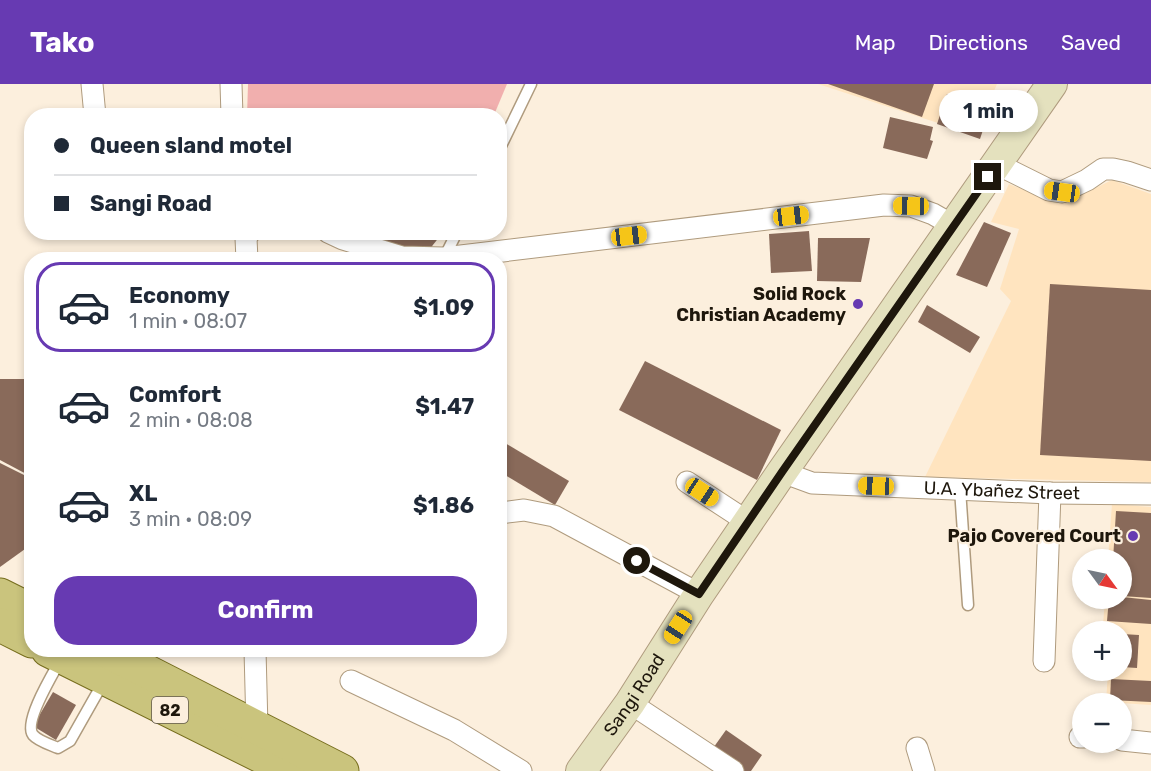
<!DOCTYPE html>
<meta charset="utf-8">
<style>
body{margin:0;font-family:Rubik,sans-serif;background:#f2f2f3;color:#1f2937;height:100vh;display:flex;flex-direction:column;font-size:22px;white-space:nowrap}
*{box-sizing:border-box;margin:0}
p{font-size:20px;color:#747a83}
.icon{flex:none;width:33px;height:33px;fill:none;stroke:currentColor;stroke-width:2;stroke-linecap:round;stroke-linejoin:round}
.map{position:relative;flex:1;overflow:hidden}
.panel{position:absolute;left:24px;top:168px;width:483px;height:405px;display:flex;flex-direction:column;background:#fff;border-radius:24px;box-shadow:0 3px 9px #0003}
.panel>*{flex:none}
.top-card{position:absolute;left:24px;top:24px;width:483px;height:132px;border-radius:24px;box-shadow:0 3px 9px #0003;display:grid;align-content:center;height:132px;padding:0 30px;background:#fff}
.needle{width:39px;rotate:123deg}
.controls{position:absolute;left:1072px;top:465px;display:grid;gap:12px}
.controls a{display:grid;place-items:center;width:60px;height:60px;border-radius:50%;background:#fff;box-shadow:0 3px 9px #0003;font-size:30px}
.end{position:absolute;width:27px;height:27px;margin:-14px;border:8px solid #1e170c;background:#fff;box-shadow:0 0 0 3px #fff}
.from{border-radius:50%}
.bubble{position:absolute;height:42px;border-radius:21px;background:#fff;box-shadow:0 3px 9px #0003;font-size:20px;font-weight:700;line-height:42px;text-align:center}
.car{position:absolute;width:18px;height:36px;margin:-18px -9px;border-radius:8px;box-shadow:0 0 4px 2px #0007;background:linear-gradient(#f5c518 24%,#345 0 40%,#f5c518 0 76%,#345 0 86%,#f5c518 0)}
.top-card b{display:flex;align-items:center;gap:21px;height:57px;font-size:22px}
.top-card b+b{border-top:2px solid #e0e1e3}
.top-card i{width:15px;height:15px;background:#1f2937}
ul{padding:10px 0 0;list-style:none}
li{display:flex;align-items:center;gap:18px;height:90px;margin:0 12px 9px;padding:0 18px;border:3px solid transparent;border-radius:24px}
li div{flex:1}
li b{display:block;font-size:22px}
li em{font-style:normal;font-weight:700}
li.selected{border-color:#673ab2}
li>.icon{width:54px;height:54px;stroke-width:1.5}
.action{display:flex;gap:12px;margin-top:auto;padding:12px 30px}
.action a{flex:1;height:69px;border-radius:24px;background:#673ab2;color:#fff;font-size:24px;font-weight:700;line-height:69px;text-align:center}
header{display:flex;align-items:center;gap:36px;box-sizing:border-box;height:84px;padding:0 30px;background:#673ab2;color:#fff}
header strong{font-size:28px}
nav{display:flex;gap:33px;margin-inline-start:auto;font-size:21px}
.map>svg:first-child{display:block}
</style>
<header>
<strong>Tako</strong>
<nav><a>Map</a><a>Directions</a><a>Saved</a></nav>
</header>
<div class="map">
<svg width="1151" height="687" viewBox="0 0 1151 687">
<rect width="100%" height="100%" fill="#fcefdd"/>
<!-- built -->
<g fill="#ffe4bf">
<path d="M818,0h179l-22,51z"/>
<path d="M1112,96l39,14v288l-226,-5 86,-176 -11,-12 19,-60 -28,-7 18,-38 39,16 27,-2z"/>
<path d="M1112,420l39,3v198l-45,-3 2,-31 14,-1v-38l-11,-1v-5l-8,-1 2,-26 17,-1v-38l-14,-1z"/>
</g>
<!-- green -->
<path fill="#f1afae" d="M248,0h259l-13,31 -247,1z"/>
<!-- building -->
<g fill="#896a5a">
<path d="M828,0h106l-12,33z"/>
<path d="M947,10l43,15 -10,30 -43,-15z"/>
<path d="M890,33l43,10 -3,13 3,1 -6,18 -44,-11z"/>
<path d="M984,138l27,11 -24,54 -31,-12z"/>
<path d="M809,147l3,40 -41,2 -2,-39z"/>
<path d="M359,148h73l8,4 -11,14 -31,-4 -21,-5z"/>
<path d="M818,154h52l-9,44 -44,-1z"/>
<path d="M1050,200l101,6v171l-111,-6z"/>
<path d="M927,221l53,32 -10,16 -52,-31z"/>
<path d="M645,277l136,69 -24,50 -138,-70z"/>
<path d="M0,295h32v98l-32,-17z"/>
<path d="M500,356l69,41 -14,24 -55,-33z"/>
<path d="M0,379l32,16v65l-32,23z"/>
<path d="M1116,427l35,2v85l-29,-2v-36h-9z"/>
<path d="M1122,513l29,3v24l-44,-3 2,-23h13z"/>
<path d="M1122,550l17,1 -2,33 -15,-1z"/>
<path d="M1111,595l40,2v21l-41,-2z"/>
<path d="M53,608l23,13 -20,35 -23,-14z"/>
<path d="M726,646l36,25 -11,16h-11l-29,-20z"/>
</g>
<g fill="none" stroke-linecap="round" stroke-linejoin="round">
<!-- lane casing -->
<g stroke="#af9b7e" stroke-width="13">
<g id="lane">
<path d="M500,64l31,-64"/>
<path d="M444,174l13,-26"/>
<path d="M960,405l8,116"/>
<path d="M61,575c-7,13 -38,63 -28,76 5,6 18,10 25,13l12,-7 34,-60"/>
</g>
</g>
<!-- street casing -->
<g stroke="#af9b7e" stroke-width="23">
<g id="street">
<path d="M92,0l3,32"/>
<path d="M231,0l1,32"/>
<path d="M997,80l52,26 13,2 25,-12 16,-11h10l14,3 24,8"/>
<path d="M328,148l15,7 59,18 42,1 440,-53 27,1 22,8 21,12"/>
<path d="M247,176l-1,-22 4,-6"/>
<path id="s1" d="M782,388l30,11 238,10 101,1"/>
<path d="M687,398l61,40"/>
<path d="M500,429l24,-3 30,6 145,78"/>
<path d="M255,566l2,78"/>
<path d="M1044,577l6,-168"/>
<path d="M351,597l103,49 67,41"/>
<path d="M630,619l103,68"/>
<path d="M1080,653h3"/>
<path d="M1122,656l29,3"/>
<path d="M917,664l7,23"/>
</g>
</g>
<!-- secondary casing -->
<g stroke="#af9b7e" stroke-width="32">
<g id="secondary">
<path id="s2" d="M581,687l49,-68 69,-109 83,-122 270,-388"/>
</g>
</g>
<!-- primary casing -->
<g stroke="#766d1d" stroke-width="35">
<g id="primary">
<path d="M0,511l32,16"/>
<path d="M0,541l32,16"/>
<path d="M48,566l243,121"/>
<path d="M105,566l237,121"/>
</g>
</g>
<!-- lane -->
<use href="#lane" stroke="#fff" stroke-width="10"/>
<!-- street -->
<use href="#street" stroke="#fff" stroke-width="21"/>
<!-- secondary -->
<use href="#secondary" stroke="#e4e1be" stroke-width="30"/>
<!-- primary -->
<use href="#primary" stroke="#cac47d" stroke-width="33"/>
</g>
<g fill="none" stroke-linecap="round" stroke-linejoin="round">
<!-- route -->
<path stroke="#1e170c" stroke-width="8" d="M637,477l62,33 83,-122 206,-295"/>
</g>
<!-- markers -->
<g fill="#673ab2" stroke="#fcefdd" stroke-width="2">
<circle cx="858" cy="220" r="6"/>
<circle cx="1133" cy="452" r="6"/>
</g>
<g text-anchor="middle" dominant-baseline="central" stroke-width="4.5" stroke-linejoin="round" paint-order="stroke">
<!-- shield labels -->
<rect fill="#fcefdd" stroke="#61584b" stroke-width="1.5" x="152" y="613" width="36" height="26" rx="4.5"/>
<g font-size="16" font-weight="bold" fill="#1e170c">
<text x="170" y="626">82</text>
</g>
<!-- poi labels -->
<g font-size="18" font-weight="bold" fill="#1e170c" stroke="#fcefdd" text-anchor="end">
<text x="846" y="210">Solid Rock<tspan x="846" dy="21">Christian Academy</tspan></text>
<text x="1121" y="452">Pajo Covered Court</text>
</g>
<!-- street labels -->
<g font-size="18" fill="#1e170c" stroke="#fcefdd">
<text stroke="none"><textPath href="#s1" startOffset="222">U.A. Ybañez Street</textPath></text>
<text stroke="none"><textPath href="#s2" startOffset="93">Sangi Road</textPath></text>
</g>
</g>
</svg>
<div class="controls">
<a><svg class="needle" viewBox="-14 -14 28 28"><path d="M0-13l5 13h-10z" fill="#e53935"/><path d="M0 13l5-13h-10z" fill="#747a83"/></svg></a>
<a>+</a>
<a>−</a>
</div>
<i class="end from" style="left:637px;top:477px"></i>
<i class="end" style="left:988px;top:93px"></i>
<div class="bubble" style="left:939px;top:6px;width:99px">1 min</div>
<i class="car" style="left:1062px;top:108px;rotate:278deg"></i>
<i class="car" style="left:911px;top:122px;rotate:271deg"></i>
<i class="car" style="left:791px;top:132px;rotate:83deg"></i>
<i class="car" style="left:629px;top:152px;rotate:83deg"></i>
<i class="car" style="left:876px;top:402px;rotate:272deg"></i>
<i class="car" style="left:702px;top:408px;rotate:123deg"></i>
<i class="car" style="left:678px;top:543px;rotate:213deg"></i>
<div class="top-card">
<b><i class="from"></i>Queen sland motel</b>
<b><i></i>Sangi Road</b>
</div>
<section class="panel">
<ul>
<li class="selected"><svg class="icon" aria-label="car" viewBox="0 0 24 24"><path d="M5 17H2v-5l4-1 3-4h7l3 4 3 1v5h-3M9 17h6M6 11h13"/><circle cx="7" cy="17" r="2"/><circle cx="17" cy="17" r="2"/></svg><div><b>Economy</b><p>1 min · 08:07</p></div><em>$1.09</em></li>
<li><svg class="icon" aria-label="car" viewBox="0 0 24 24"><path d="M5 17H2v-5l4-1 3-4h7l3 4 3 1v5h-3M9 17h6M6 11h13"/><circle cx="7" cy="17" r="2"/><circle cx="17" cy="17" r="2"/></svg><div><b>Comfort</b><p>2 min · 08:08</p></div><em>$1.47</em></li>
<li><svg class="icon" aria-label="car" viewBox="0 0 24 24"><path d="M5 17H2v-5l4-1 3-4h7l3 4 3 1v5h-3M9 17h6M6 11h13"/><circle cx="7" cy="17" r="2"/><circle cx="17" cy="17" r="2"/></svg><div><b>XL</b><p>3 min · 08:09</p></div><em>$1.86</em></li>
</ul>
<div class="action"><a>Confirm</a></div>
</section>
</div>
